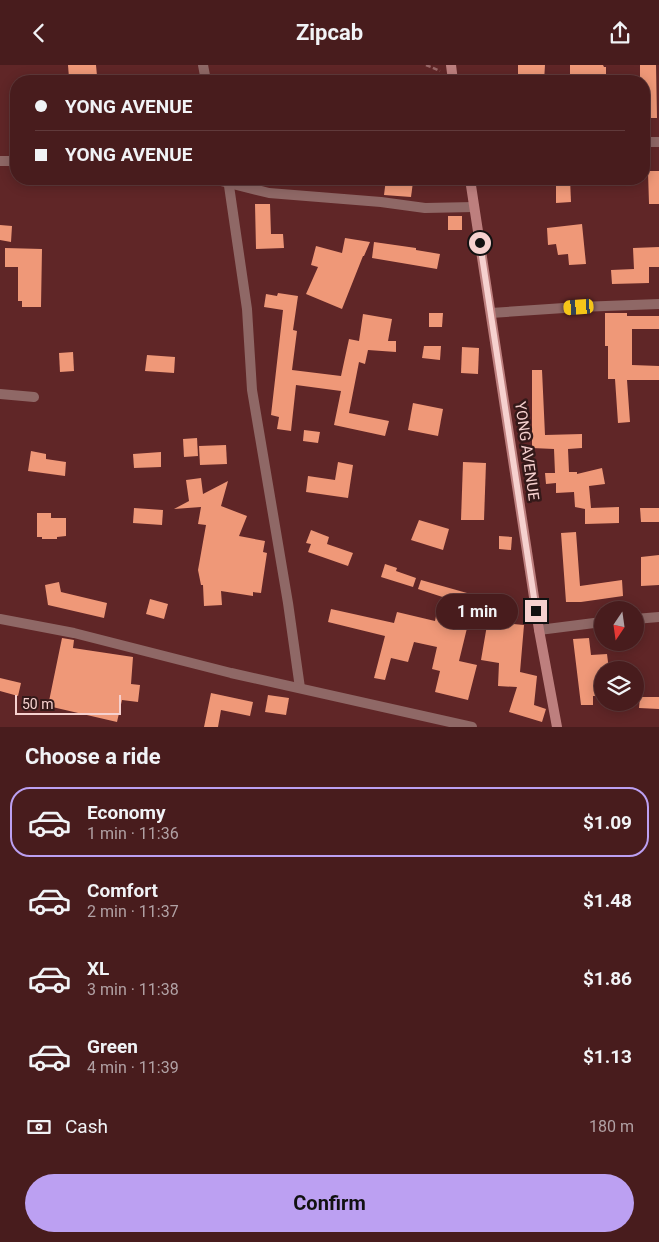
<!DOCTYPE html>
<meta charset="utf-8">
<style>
body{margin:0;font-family:Roboto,sans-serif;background:#4f2526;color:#f1f3f6;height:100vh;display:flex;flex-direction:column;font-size:19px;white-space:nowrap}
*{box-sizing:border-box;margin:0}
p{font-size:16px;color:#b1a1a4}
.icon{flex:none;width:28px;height:28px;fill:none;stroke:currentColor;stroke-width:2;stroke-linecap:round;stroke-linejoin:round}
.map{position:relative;height:662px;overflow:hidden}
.drawer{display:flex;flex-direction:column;background:#481c1d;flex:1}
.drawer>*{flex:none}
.guide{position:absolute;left:10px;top:10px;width:640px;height:110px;border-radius:20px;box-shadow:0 2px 12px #0003,0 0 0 1px #603a3b;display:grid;align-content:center;height:110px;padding:0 25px;background:#481c1d}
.needle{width:32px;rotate:193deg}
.buttons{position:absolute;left:594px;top:536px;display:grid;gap:10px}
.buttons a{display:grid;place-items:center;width:50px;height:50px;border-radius:50%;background:#481c1d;box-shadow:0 2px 12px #0003,0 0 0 1px #603a3b;font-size:25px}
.scale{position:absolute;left:15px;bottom:12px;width:106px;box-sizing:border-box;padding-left:5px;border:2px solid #f6d1cf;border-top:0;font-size:14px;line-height:18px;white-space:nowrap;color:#f6d1cf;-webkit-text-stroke:4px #341919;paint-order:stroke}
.end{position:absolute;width:22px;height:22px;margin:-11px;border:6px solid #f6d1cf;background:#111;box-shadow:0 0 0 2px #111}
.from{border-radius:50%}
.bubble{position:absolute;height:35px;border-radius:18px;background:#481c1d;box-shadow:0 2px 12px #0003,0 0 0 1px #603a3b;font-size:16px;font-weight:700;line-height:35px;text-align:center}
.car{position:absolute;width:15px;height:30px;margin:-15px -8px;border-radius:6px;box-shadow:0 0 4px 1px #0007;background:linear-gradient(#f5c518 24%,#345 0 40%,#f5c518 0 76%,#345 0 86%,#f5c518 0)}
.guide b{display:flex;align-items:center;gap:18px;height:48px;font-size:19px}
.guide b+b{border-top:1px solid #603a3b}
.guide i{width:12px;height:12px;background:#f1f3f6}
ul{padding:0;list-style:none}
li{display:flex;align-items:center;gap:15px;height:70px;margin:0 10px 8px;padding:0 15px;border:2px solid transparent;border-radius:20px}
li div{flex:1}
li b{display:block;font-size:19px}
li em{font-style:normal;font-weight:700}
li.active{border-color:#bca0f2}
li>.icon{width:45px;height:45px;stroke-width:1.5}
h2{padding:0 25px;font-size:22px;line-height:60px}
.pay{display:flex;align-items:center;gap:12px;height:55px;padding:0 25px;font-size:19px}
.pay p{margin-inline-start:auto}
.cta{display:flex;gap:10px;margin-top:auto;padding:10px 25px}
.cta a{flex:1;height:58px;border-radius:30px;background:#bca0f2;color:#111;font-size:20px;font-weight:700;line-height:58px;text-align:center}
header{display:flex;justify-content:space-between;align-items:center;height:65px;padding:0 25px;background:#481c1d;font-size:22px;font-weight:700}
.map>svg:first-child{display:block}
</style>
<header><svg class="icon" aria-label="back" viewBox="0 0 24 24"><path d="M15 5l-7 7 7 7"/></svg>Zipcab<svg class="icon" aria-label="share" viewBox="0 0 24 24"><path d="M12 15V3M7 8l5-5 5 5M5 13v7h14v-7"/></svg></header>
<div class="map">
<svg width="659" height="662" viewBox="0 0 659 662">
<rect width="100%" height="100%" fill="#602627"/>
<!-- building -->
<g fill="#ef9878">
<path d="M68,0h28l1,11 -28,2z"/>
<path d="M518,0h27l-1,16h-26z"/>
<path d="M570,0h33l1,2h2v14h-36z"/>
<path d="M640,0h16l1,53h-13v-37h-4z"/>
<path d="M648,106h11v33h-10z"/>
<path d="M386,114l27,3 -2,15 -27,-2z"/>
<path d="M556,114h14l1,23 -15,1z"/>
<path d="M255,139h15l1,30h12l1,14 -28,1z"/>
<rect x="448" y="151" width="14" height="14"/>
<path d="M582,159l4,40 -17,1 -1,-11 -10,1 -2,-11 -8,1 -1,-17z"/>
<path d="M0,160l12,1 -1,16 -11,-2z"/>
<path d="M345,173l25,4 -6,14h-1l-21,53 -36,-15 12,-27 -7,-2 5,-19 26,7z"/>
<path d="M374,177l42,6v2l24,4 -3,15 -65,-11z"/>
<path d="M659,182v20h-10v16l-37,1 -1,-14 23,-1 -1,-21z"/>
<path d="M5,183l37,1 -1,58h-19v-6h-4v-34h-13z"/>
<path d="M278,228l20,3 -5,34 4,1 -5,39 49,6 8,-37 10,2 4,-27 29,5 -4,22h8v11l-28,-2 -3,14 -6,-2 -10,51 40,8 -4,15 -51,-11 7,-34 -45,-6 -5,46 -14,-2 2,-12 -8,-2 12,-105 -19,-3 2,-13 11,2z"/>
<path d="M429,248h14l-1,14h-13z"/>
<path d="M605,248h22v3h32v13h-27v36l27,1v14h-32l3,42 -12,1 -3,-44h-7v-33h-3z"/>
<path d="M424,281h17l-1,14 -18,-2z"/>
<path d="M462,282l17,1 -1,26 -17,-1z"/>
<path d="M73,287l1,19 -14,1 -1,-19z"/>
<path d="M147,290l28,2 -1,16 -29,-2z"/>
<path d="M532,305h10l3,65 37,-1v14l-14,1 1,23h8v2l25,-6 3,16 -16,2 2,22 28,-1v16l-34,1v-15l-10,-2 -1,-15 -18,1v-10l-10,1 -1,-11h10l-1,-24 -22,-1z"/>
<path d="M413,338l30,6 -5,27 -30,-6z"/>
<path d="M304,365l16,2 -2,11 -15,-2z"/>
<path d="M197,373l1,18 -14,1 -1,-18z"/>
<path d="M226,380l1,19 -27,1 -1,-19z"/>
<path d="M31,386l15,3v5l20,3 -1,14 -37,-5z"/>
<path d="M161,387v15l-27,1 -1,-14z"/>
<path d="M338,397l15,3 -5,33 -42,-6 2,-16 27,4z"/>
<path d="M463,397l23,1 -2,57h-23z"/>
<path d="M201,413l2,16 25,-13 -7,25 26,10 -8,20 26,5 -2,11 4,1 -6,40 -8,-1v4l-32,-5 1,14 -18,1 -1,-21h-2l-3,-15 8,-45 -8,-1 3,-17 -27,2 15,-8 -3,-21z"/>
<path d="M134,443l29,2 -1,15 -29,-2z"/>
<path d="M640,443h19v14h-18z"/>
<path d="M37,448h14v5h15v18l-9,1v2h-15v-2h-5z"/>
<path d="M419,455l30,9 -6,21 -32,-10z"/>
<path d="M311,465l18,7 -2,7 26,9 -5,13 -40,-14 3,-8 -5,-1z"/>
<path d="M576,467l4,54 42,-6 1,16 -42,6h-15l-5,-69z"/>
<path d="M499,471l13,1 -1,13 -12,-1z"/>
<path d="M659,490v30l-18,1v-29z"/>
<path d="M385,499l12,4 -1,3 20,7 -3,9 -32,-10z"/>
<path d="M421,515l46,13 -3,11 -46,-15z"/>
<path d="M59,517l2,10 46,11 -3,15 -56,-13 -3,-20z"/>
<path d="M150,534l18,5 -4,15 -18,-5z"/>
<path d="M331,544l63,14 3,-11 38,9 1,-5 32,8 -9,37 18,4 -9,35 -33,-8 5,-21 -8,-2 5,-22 -23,-5 -6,20 -17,-4 -6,22 -11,-2 11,-42 -57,-14z"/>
<path d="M504,558l20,2 -4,47 17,4 -3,29 12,4 -4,13 -33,-10 8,-25 -19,-1 1,-23 -18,-3 6,-35 16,2z"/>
<path d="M62,573l12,2 -1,8 60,9 -2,27 9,1 -2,17 -16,-2 -5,22 -69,-16z"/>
<path d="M589,573l2,17 16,-1 2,16h-7v26h-9v9h-12l-8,-66z"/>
<path d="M0,613l21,5 -3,13 -18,-5z"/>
<path d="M211,628l42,9 -3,14 -29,-6 -3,17h-14z"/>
<path d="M268,630l21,3 -3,17 -21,-3z"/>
<path d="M640,632h19v12l-20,-1z"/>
</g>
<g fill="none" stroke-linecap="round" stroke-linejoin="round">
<!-- path -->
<path stroke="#996767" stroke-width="2.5" stroke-dasharray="5 2.5" stroke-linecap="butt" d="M426,0l14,6"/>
<!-- street -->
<g stroke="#8f6866" stroke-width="10">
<path d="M203,0l3,16"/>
<path d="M644,77h15"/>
<path d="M0,96h16"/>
<path d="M213,114l56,14 112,9 44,6 49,-1"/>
<path d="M228,114l19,130 5,81 36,213 12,85"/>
<path d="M491,248l88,-6 80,-3"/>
<path d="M0,329l34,3"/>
<path d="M0,554l74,14 157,40 241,54"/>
<path d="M635,554l24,-2"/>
<path d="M539,565l63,-8"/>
</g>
<!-- secondary -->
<g stroke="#bd7f7e" stroke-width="10">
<path d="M451,0l2,16"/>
<path d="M470,114l69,451 18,97"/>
</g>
</g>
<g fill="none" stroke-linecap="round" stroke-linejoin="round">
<!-- route -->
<path stroke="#f6d1cf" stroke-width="6" d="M480,178l56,368"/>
</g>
<g text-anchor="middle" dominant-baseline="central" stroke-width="5" stroke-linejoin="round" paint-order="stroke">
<!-- street labels -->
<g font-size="15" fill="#f6d1cf" stroke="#341919">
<text transform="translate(527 386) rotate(82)">YONG AVENUE</text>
</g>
</g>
</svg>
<div class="buttons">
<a><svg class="needle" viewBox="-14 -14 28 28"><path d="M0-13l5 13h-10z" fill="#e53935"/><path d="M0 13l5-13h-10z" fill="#b1a1a4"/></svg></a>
<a><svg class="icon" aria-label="layers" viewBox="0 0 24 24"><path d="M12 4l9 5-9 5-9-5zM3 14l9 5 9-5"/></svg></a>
</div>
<div class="scale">50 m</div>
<i class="end from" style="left:480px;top:178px"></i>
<i class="end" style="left:536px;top:546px"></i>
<div class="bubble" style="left:436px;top:529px;width:82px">1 min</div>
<i class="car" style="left:579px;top:242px;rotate:266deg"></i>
<div class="guide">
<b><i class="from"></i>YONG AVENUE</b>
<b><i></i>YONG AVENUE</b>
</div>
</div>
<section class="drawer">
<h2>Choose a ride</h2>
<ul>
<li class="active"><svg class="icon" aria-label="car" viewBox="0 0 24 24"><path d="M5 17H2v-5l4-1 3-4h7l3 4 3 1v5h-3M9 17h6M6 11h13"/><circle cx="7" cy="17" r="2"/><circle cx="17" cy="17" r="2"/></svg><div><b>Economy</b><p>1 min · 11:36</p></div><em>$1.09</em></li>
<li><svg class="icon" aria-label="car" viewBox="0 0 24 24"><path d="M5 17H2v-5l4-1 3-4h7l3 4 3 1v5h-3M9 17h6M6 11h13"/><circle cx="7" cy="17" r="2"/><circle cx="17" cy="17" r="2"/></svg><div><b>Comfort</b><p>2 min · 11:37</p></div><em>$1.48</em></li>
<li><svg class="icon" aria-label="car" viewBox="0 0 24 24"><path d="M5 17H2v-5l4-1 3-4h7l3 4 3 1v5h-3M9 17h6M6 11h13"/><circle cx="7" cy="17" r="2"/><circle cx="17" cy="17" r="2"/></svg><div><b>XL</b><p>3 min · 11:38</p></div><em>$1.86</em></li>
<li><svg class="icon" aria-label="car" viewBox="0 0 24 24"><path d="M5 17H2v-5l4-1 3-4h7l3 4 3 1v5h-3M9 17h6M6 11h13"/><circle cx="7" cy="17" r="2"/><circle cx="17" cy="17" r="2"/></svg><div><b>Green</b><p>4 min · 11:39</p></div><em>$1.13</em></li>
</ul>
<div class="pay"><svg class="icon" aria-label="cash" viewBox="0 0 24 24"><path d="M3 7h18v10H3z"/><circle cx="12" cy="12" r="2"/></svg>Cash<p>180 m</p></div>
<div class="cta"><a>Confirm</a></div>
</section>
